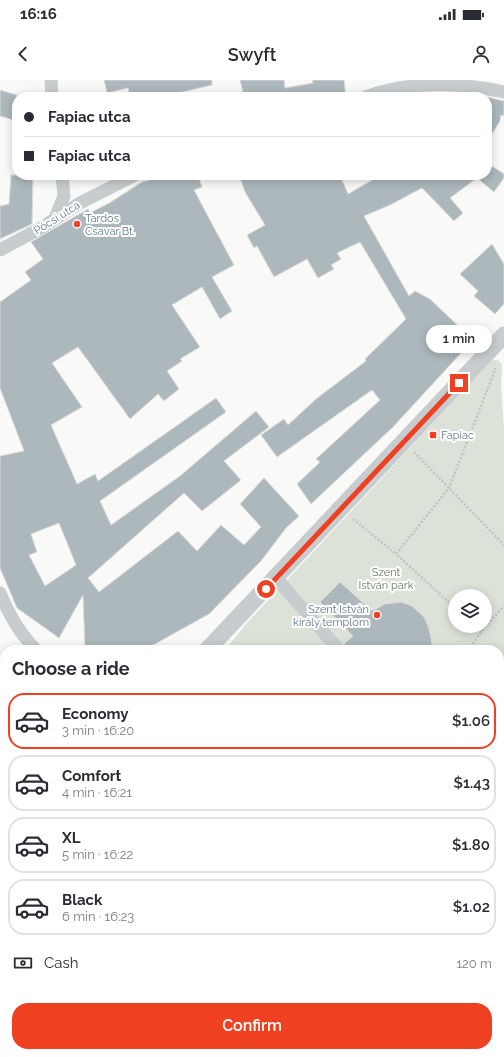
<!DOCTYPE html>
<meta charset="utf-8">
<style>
body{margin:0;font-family:Raleway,sans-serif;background:#f7f7f7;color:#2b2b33;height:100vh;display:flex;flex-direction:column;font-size:15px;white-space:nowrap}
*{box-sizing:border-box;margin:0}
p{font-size:13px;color:#7c7c81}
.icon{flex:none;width:22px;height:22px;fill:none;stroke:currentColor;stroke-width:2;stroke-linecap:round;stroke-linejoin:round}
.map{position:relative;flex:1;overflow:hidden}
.details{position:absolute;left:0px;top:565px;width:504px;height:412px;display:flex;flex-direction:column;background:#fff;border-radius:16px 16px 0 0;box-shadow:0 2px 10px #0003}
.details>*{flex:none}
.guide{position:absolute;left:12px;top:12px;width:480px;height:88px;border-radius:16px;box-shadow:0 2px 10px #0003;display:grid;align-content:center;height:88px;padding:0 12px;background:#fff}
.tools{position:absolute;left:448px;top:509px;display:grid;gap:8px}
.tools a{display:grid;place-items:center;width:44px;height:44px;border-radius:50%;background:#fff;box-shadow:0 2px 10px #0003;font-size:20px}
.end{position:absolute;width:18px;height:18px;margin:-9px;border:5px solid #ef4021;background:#fff;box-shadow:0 0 0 2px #fff}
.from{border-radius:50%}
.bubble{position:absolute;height:28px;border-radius:14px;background:#fff;box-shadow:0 2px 10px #0003;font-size:13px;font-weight:600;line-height:28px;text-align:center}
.guide b{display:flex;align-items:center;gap:14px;height:38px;font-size:15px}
.guide b+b{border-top:1px solid #e1e1e2}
.guide i{width:10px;height:10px;background:#2b2b33}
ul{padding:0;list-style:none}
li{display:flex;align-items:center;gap:12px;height:56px;margin:0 8px 6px;padding:0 4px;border:2px solid #e1e1e2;border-radius:16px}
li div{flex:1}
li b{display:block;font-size:15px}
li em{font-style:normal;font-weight:600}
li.on{border-color:#ef4021}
li>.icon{width:36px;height:36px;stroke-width:1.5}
h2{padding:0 12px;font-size:18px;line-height:48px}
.pay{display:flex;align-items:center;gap:10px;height:44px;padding:0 12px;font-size:15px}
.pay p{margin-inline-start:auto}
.primary-button{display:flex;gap:8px;margin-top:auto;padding:8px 12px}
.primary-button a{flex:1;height:46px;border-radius:16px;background:#ef4021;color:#fff;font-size:16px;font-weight:600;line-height:46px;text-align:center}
.status{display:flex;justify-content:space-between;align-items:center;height:28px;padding:0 20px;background:#fff;direction:ltr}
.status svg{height:11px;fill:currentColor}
header{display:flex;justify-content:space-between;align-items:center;height:52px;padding:0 12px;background:#fff;font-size:18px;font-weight:600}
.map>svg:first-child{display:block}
</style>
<div class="status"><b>16:16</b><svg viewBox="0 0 49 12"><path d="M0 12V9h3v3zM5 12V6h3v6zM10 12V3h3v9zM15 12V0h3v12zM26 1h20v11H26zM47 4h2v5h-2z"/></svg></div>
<header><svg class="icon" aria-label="back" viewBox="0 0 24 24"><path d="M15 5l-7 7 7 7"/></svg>Swyft<svg class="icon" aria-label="person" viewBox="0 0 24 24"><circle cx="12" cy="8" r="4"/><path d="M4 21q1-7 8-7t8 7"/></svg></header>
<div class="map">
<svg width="504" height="977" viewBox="0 0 504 977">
<rect width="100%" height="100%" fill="#f9f9f7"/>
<!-- green -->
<g fill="#dce2d7" fill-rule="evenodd">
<path d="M494,280h4l4,5 -1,22 3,41v370l-5,-3v-145h-274l21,-26 245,-263zM455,516h30v30h-30z"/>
<path d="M5,639v101l-5,-1v-95z"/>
</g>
<!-- building -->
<g fill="#adb8bc" stroke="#dbdbd9" fill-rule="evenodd">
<path d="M104,0h108v5l-51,12h-31l-2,-9 -21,5z"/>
<path d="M240,0h44l1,8 28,-5 -1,-3h32l2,17h-102z"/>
<path d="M0,10l17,5v26l-17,-5z"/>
<path d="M487,17l17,4v15l-3,-1 -1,6 -13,21z"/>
<path d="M487,83l17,11v4l-10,14 -17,-14 -27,20 13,15 -9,8 -32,-33 -32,17 -26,11 45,80 6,-5 15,8 43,41 -80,87 -82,77 -14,-20 23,-22 -4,-3 64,-59 -8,-10 -95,67 -16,-22 23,-16 4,6 28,-26 50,-38 -1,-2 41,-40 -46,-77 -23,11 4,6 -10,6 3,4 -16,9 -11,-19 -33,18 -17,-31 -3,2 -7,-13 18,-10 -20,-33 -6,-17h101l8,19 33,-19h106z"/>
<path d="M11,95h22l-1,49 -32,15v-33l9,-2z"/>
<path d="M167,95h31l4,12 -8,3 40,75 -22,12 20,34 -12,8 -18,-32 -30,18 28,42 -20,12 2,2 -15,10 12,18 -15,12 -6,-7 -28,25 -52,-72 -26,16 30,44 -31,18 26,59 18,-10 3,7 118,-83 10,14 -126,89 11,24 69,-49 76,-65 13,16 -45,34 17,19 -39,31 -18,-18 -96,85 11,14 79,-61 19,20 24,-26 23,20 17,-18 -21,-23 24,-26 35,38 -13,12 -25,33 -52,53 -54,30 -17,6h-53l-2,-55 -24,43 -42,-30 -17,-40v-112l24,-5 -24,-63v-86l31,-22 -6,-8 18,-13 -12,-17 57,-33 2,4 21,-11 31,-20zM59,443l17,42 -31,21 -16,-31 8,-3 -6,-18z"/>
<path d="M492,164l12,20v40l-9,10 -21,-18 4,-5 -18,-17z"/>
<path d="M340,502l32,29 13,-7 16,-2 11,4 12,11 5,11 3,16 -2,6h-79l-7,-6 9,-8 -33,-34z"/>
</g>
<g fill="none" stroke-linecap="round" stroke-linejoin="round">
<!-- path -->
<g stroke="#c0c4c5" stroke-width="2.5" stroke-dasharray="2 2" stroke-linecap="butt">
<path d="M414,372l90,93"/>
<path d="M353,439l43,35"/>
<path d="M455,528l-59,-54 53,-66 46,-118v-2"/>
<path d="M474,546l7,6"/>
<path d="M468,570l13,-18 23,-26"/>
<path d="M499,684l5,2"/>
<path d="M0,894l5,-11"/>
<path d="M0,962l5,2"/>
<path d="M212,975l4,-3"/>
</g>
<!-- service -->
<g stroke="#c7cccf" stroke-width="7">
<path d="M0,850l5,2"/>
<path d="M38,977l2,-5"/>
<path d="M122,977l3,-5"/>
</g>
<!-- minor -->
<g stroke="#c7cccf" stroke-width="13">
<path d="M51,0l1,17"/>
<path d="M365,17c44,-16 94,-15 139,-5"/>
<path d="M55,138l9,-22 -2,-21"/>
<path d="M0,170l41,-22 39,-25 55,-28"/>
<path d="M276,498l63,72"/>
<path d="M0,513c9,22 19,40 36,57"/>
<path d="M0,634l5,-5"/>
<path d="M499,721l5,3"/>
<path d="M0,745l5,1"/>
<path d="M499,937l5,-5"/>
<path d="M238,972l4,5"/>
<path d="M433,972l4,5"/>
<path d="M449,977l7,-5"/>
</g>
<!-- tertiary -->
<g stroke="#c7cccf" stroke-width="17">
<path d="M207,570l297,-315"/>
<path d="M191,977l2,-5"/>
</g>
</g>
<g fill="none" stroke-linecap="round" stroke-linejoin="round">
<!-- route -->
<path stroke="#ef4021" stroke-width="5" d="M266,509l193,-206"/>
</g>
<!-- markers -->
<g fill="#ef4021" stroke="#fff" stroke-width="1.5">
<circle cx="77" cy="144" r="4"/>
<rect x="429" y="351" width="8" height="8" rx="2"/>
<circle cx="377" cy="535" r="4"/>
</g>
<g text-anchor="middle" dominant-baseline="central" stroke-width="4" stroke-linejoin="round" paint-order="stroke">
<!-- street labels -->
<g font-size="11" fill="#627884" stroke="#fff">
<text transform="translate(57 138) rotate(-32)">Pócsi utca</text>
</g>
<!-- poi labels -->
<g font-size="11" fill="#627884" stroke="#fff" text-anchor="start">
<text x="85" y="138">Tardos<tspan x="85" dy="13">Csavar Bt.</tspan></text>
<text x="441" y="355">Fapiac</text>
<text x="369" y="529" text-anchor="end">Szent István<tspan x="369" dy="13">király templom</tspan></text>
</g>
<!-- park labels -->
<g font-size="11" fill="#687a62" stroke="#fff">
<text x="386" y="492">Szent<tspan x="386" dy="13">István park</tspan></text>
</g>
</g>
</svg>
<div class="tools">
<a><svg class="icon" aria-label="layers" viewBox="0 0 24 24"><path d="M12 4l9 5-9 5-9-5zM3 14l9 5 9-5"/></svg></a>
</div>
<i class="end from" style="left:266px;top:509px"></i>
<i class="end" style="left:459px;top:303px"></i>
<div class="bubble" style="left:426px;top:245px;width:66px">1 min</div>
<div class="guide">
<b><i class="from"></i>Fapiac utca</b>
<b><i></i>Fapiac utca</b>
</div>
<section class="details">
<h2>Choose a ride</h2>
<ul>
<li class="on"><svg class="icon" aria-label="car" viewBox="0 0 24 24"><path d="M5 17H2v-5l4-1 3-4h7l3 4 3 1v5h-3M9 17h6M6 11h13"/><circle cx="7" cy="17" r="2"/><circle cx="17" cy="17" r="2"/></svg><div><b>Economy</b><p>3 min · 16:20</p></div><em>$1.06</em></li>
<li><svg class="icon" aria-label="car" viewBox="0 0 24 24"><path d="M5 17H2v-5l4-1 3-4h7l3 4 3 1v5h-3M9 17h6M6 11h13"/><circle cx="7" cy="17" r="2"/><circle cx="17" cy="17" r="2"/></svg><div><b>Comfort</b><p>4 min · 16:21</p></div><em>$1.43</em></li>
<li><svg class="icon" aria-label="car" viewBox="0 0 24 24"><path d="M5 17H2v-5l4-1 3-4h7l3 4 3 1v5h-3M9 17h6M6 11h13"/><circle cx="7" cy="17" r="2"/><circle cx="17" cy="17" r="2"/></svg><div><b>XL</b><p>5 min · 16:22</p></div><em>$1.80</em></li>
<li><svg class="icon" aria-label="car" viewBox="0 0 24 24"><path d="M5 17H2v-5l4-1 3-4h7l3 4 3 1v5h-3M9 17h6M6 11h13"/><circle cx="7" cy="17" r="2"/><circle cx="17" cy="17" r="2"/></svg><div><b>Black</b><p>6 min · 16:23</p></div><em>$1.02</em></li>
</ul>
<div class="pay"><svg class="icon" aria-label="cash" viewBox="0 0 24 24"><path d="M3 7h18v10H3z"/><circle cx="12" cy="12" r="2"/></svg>Cash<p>120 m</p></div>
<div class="primary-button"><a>Confirm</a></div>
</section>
</div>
